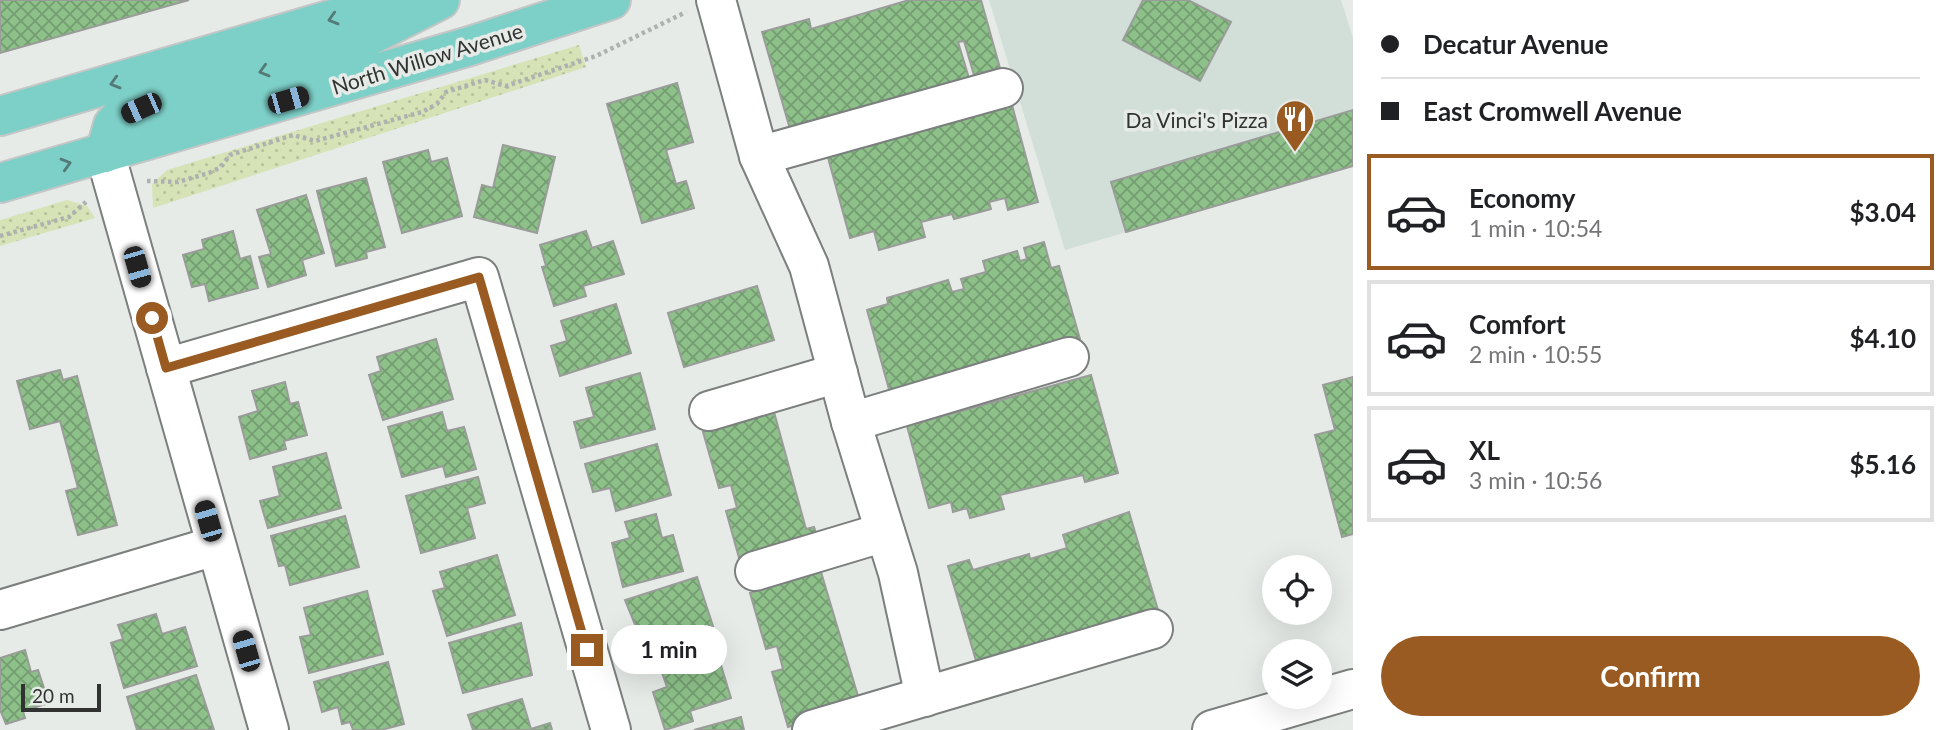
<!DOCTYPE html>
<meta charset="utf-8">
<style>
body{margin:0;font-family:Lato,sans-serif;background:#f6f6f6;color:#202124;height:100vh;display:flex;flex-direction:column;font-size:26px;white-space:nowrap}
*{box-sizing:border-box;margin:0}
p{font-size:23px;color:#757577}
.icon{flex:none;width:38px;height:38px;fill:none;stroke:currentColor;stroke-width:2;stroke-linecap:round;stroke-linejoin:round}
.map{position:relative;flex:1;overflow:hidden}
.panel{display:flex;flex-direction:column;background:#fff;width:595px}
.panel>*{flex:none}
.banner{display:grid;align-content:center;height:154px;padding:0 28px;background:#fff}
.tools{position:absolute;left:1262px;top:555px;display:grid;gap:14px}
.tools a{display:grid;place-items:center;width:70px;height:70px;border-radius:50%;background:#fff;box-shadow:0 7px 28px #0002;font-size:35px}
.scale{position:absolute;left:21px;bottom:18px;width:80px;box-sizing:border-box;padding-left:7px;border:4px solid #313332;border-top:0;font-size:19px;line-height:24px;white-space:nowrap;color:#313332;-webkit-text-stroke:5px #e6ebe8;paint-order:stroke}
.end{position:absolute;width:32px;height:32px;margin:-16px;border:9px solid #995b21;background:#fff;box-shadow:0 0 0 4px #fff}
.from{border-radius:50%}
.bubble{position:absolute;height:49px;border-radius:24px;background:#fff;box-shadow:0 7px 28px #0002;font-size:23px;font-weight:700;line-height:49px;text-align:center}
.car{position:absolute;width:21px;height:42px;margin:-21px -10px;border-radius:9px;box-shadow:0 0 5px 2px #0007;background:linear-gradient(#222 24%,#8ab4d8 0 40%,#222 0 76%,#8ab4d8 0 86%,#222 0)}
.banner b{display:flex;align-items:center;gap:24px;height:66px;font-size:26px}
.banner b+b{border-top:2px solid #e0e0e0}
.banner i{width:18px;height:18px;background:#202124}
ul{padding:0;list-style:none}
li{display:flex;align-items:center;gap:21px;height:116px;margin:0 14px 10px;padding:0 14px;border:4px solid #e0e0e0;border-radius:0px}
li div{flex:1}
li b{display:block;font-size:26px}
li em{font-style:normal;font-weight:700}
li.on{border-color:#995b21}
li>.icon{width:63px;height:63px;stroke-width:1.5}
.button{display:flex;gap:14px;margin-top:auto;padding:14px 28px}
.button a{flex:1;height:80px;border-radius:42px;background:#995b21;color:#fff;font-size:28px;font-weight:700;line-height:80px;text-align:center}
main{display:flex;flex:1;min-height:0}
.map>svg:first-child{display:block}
</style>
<main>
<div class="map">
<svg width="1353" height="730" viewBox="0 0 1353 730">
<defs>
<pattern id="green-dots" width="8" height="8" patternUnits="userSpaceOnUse" patternTransform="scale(1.75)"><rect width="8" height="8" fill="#d5e3b6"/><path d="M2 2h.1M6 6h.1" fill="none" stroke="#b7c39d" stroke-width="1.8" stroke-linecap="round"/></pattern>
<pattern id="building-cross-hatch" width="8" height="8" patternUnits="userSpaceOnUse" patternTransform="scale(1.75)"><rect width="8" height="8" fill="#8dc189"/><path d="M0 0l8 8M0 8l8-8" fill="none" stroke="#749d71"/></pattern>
</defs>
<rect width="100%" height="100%" fill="#e6ebe8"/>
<!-- built -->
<path fill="#d2dfd8" d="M989,0h352l12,38v128l-288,84z"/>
<!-- green -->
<g fill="url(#green-dots)">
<path d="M579,45l7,22 -433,141 -1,-24 15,-14z"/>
<path d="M67,200l20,6 8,12 -95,28v-26z"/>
</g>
<!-- building -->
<g fill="url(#building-cross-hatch)" stroke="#999c98" stroke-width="2">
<path d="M0,0h189l-189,53z"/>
<path d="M909,0h72l19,68 -26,7 -10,-34 -6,1 11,36 -179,51 -28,-97 47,-13 2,10z"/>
<path d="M1143,0h45l43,22 -31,59 -77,-41z"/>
<path d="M677,83l16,59 -27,8 10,34 10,-3 8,27 -52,15 -35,-119z"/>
<path d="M1012,105l26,97 -30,8 -3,-12 -16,4 2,7 -37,10 -2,-5 -31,8 4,15 -46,13 -5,-19 -24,7 -23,-84z"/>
<path d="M1353,110v56l-227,66 -15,-50z"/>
<path d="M503,145l52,12 -18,76 -63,-16 8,-32 11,3z"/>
<path d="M428,150l3,12 16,-4 15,58 -60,17 -19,-71z"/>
<path d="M366,178l19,69 -19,5 1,6 -31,8 -19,-75z"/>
<path d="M306,195l18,58 -22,7 4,15 -38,12 -9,-30 12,-3 -14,-44z"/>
<path d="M233,231l7,28 10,-3 8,32 -49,13 -4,-17 -13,3 -9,-32 21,-6 -2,-9z"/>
<path d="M586,231l6,17 21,-7 11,33 -41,12 3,10 -32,10 -12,-39 4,-1 -6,-21z"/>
<path d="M1044,242l7,26 8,-2 21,73 -190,54 -23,-83 21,-6 -1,-6 61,-18 4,12 12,-3 -3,-10 25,-7 -3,-11 34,-10 3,10 7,-2 -3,-11z"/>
<path d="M757,286l17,54 -90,27 -16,-54z"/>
<path d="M616,304l15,49 -71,23 -9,-30 16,-5 -6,-20z"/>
<path d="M436,339l17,60 -70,21 -14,-45 12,-4 -4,-14z"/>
<path d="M60,370l3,10 14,-4 40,149 -39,10 -12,-44 12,-3 -18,-67 -30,8 -13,-48z"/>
<path d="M640,373l15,56 -74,19 -7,-26 20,-5 -8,-29z"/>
<path d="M1091,375l27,98 -33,9 -2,-7 -83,20 4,14 -34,9 -3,-10 -14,4 -2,-10 -22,6 -22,-82z"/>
<path d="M1353,377v157l-11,3 -27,-102 20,-5 -12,-45z"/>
<path d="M285,382l5,22 8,-2 9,33 -23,6 2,8 -36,10 -11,-42 19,-6 -6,-20z"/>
<path d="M442,412l5,19 17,-4 12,42 -30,8 -3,-11 -41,11 -14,-50z"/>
<path d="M774,412l32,117 8,-2 5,16 -78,22 -15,-54 11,-3 -6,-23 -12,3 -16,-56z"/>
<path d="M657,444l14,51 -55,16 -6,-23 -17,4 -8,-28z"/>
<path d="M326,453l15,55 -73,20 -8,-27 20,-5 -7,-29z"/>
<path d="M478,477l7,26 -18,5 8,30 -54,15 -15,-57z"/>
<path d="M1129,512l29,98 -181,54 -29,-98 21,-6 4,10 56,-16 1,5 37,-11 -4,-13z"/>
<path d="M656,514l6,24 11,-3 10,36 -60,16 -11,-44 18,-5 -5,-16z"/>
<path d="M345,516l14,51 -69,18 -5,-20 -6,1 -8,-30z"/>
<path d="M497,555l18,60 -68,21 -14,-45 12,-3 -5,-16z"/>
<path d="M821,572l40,134 -73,21 -16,-55 11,-3 -6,-23 -11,3 -16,-56z"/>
<path d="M697,577l16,49 -68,23 -20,-49z"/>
<path d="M367,591l16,63 -74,19 -9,-36 11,-2 -7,-27z"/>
<path d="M156,614l6,20 23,-7 12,39 -73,22 -13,-45 12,-4 -5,-14z"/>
<path d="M521,623l11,52 -69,18 -14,-50z"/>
<path d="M716,649l15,49 -41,13 3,10 -28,9 -12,-38 14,-5 -7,-20z"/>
<path d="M25,650l6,22 7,-2 11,33 -26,8 2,7 -19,6 -6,-14v-52z"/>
<path d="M388,662l16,62 -23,6h-28l-3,-8 -8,2 -4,-17 -16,5 -8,-30z"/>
<path d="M196,675l18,55h-77l-10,-33z"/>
<path d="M522,699l9,30 19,-6 2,7h-79l-5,-15z"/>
<path d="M741,717l3,13h-50z"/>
</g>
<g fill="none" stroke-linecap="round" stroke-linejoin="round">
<!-- minor casing -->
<g stroke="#7b7f7d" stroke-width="42">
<g id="minor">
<path d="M716,0l43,156 50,110 42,156 47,151 27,124"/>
<path d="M105,153l164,577"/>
<path d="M759,156l244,-68"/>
<path d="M166,368l313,-91 132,453"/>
<path d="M709,411l129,-38"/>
<path d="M851,422l218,-65"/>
<path d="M755,571l130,-39"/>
<path d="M0,610l215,-64"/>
<path d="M812,730l341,-101"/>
<path d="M1212,730l141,-41"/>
</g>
</g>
<!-- major casing -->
<g stroke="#c5c6c6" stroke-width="42">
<g id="major">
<path d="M0,116l398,-116"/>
<path d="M105,153l8,-28 8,-9 226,-69 93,-47"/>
<path d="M0,183l470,-137 141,-46"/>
</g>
</g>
<!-- path -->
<g stroke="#adb1af" stroke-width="4.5" stroke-dasharray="3.5 3.5" stroke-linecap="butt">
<path d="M147,181l31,1 31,-9 12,-6 9,-12 63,-20 22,6 107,-29 15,-8 9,-12 39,-12 21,6 90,-30 90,-44"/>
<path d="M0,236l69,-19 17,-15"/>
</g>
<!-- minor -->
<use href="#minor" stroke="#fff" stroke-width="38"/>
<!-- major -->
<use href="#major" stroke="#7dd0c8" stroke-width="38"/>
</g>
<!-- one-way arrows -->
<defs><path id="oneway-chevron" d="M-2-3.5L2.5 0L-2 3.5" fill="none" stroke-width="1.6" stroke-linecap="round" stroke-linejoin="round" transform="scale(1.75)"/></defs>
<g stroke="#537a76">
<use href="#oneway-chevron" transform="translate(333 19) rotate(164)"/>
<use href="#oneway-chevron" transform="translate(264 71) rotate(164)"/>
<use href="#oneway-chevron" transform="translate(115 83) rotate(164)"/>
<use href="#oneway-chevron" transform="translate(66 164) rotate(-16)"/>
</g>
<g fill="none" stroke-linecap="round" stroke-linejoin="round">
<!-- route -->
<path stroke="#995b21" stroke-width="9" d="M152,318l14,50 313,-91 108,373"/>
</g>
<!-- icons -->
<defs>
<g id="restaurant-pin" transform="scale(2.0125)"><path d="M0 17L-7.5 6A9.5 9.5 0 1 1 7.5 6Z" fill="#995b21" stroke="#e6ebe8"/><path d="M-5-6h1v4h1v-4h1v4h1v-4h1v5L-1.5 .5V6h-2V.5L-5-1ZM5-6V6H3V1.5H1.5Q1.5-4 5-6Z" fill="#fff"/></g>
</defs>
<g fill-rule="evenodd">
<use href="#restaurant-pin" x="1295" y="119"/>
</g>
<g text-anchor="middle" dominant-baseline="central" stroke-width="7" stroke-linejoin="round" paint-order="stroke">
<!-- street labels -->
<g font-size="21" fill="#313332" stroke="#e6ebe8">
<text transform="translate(427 58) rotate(-17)">North Willow Avenue</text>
</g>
<!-- poi labels -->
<g font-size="21" fill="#313332" stroke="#e6ebe8" text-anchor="end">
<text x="1268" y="119">Da Vinci's Pizza</text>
</g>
</g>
</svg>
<div class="tools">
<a><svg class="icon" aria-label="locate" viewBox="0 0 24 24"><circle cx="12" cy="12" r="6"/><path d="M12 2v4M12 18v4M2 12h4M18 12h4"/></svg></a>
<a><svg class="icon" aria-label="layers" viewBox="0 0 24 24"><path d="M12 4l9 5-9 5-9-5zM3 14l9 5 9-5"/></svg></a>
</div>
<div class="scale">20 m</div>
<i class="end from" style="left:152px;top:318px"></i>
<i class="end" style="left:587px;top:650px"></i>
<div class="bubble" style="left:611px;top:625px;width:116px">1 min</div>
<i class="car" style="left:288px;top:100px;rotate:74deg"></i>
<i class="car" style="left:141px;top:108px;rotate:246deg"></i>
<i class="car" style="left:137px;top:267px;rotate:164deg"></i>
<i class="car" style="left:208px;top:521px;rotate:344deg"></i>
<i class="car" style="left:246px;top:651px;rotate:344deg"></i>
</div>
<section class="panel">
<div class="banner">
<b><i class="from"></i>Decatur Avenue</b>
<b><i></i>East Cromwell Avenue</b>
</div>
<ul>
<li class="on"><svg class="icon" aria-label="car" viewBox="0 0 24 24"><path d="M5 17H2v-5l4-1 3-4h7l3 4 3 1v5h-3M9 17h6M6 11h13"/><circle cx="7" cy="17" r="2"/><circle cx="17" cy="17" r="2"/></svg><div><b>Economy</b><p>1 min · 10:54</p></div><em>$3.04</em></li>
<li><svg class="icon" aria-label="car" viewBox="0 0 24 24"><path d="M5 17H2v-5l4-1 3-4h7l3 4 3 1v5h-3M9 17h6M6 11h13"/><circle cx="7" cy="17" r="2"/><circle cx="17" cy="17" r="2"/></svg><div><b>Comfort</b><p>2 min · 10:55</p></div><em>$4.10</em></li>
<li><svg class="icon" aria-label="car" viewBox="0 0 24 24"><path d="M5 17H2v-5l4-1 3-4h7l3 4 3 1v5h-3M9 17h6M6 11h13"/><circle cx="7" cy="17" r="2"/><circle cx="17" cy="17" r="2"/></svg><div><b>XL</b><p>3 min · 10:56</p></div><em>$5.16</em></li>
</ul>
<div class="button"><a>Confirm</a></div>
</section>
</main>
